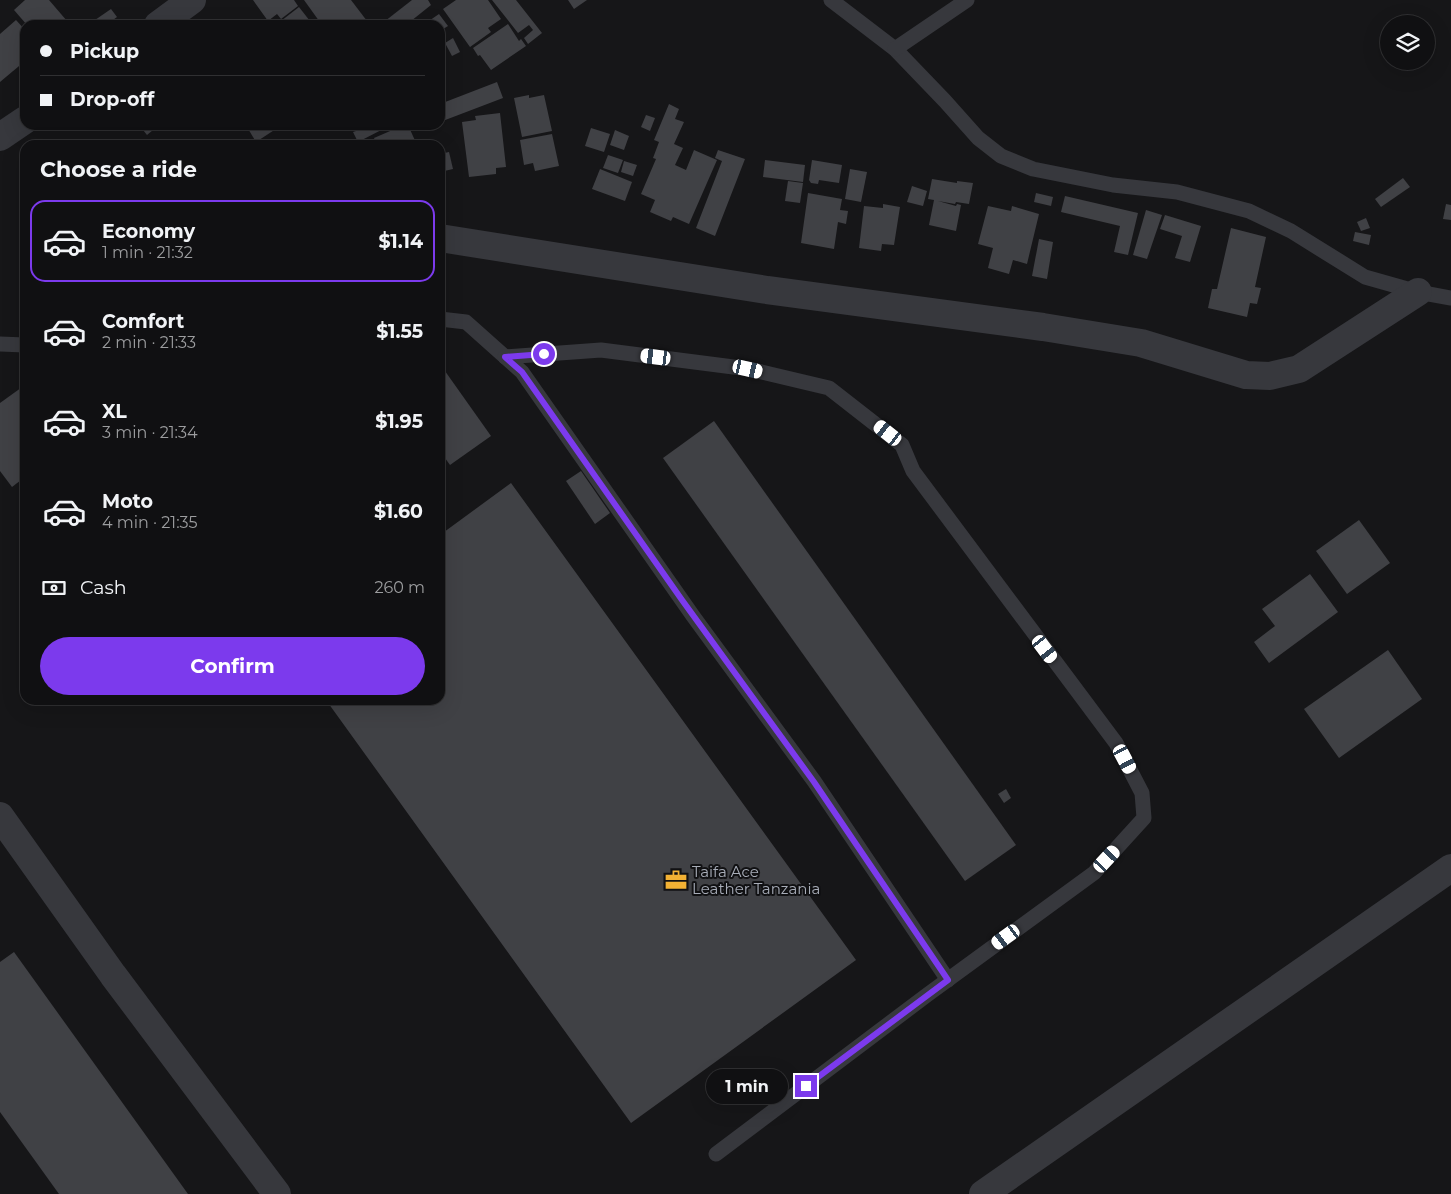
<!DOCTYPE html>
<meta charset="utf-8">
<style>
body{margin:0;font-family:Montserrat,sans-serif;background:#1e1e20;color:#f1f3f6;height:100vh;display:flex;flex-direction:column;font-size:19px;white-space:nowrap}
*{box-sizing:border-box;margin:0}
p{font-size:16px;color:#9c9d9f}
.icon{flex:none;width:28px;height:28px;fill:none;stroke:currentColor;stroke-width:2;stroke-linecap:round;stroke-linejoin:round}
.map{position:relative;flex:1;overflow:hidden}
.details{position:absolute;left:20px;top:140px;width:425px;height:565px;display:flex;flex-direction:column;background:#101012;border-radius:15px;box-shadow:0 5px 20px #0002,0 0 0 1px #303032}
.details>*{flex:none}
.banner{position:absolute;left:20px;top:20px;width:425px;height:110px;border-radius:15px;box-shadow:0 5px 20px #0002,0 0 0 1px #303032;display:grid;align-content:center;height:110px;padding:0 20px;background:#101012}
.fabs{position:absolute;left:1380px;top:15px;display:grid;gap:10px}
.fabs a{display:grid;place-items:center;width:55px;height:55px;border-radius:50%;background:#101012;box-shadow:0 5px 20px #0002,0 0 0 1px #303032;font-size:25px}
.end{position:absolute;width:22px;height:22px;margin:-11px;border:6px solid #7c3aed;background:#fff;box-shadow:0 0 0 2px #fff}
.from{border-radius:50%}
.bubble{position:absolute;height:35px;border-radius:18px;background:#101012;box-shadow:0 5px 20px #0002,0 0 0 1px #303032;font-size:16px;font-weight:700;line-height:35px;text-align:center}
.car{position:absolute;width:15px;height:30px;margin:-15px -8px;border-radius:6px;box-shadow:0 0 4px 1px #0007;background:linear-gradient(#fff 24%,#345 0 40%,#fff 0 76%,#345 0 86%,#fff 0)}
.banner b{display:flex;align-items:center;gap:18px;height:48px;font-size:19px}
.banner b+b{border-top:1px solid #303032}
.banner i{width:12px;height:12px;background:#f1f3f6}
ul{padding:0;list-style:none}
li{display:flex;align-items:center;gap:15px;height:82px;margin:0 10px 8px;padding:0 10px;border:2px solid transparent;border-radius:15px}
li div{flex:1}
li b{display:block;font-size:19px}
li em{font-style:normal;font-weight:700}
li.current{border-color:#7c3aed}
li>.icon{width:45px;height:45px;stroke-width:1.5}
h2{padding:0 20px;font-size:22px;line-height:60px}
.pay{display:flex;align-items:center;gap:12px;height:55px;padding:0 20px;font-size:19px}
.pay p{margin-inline-start:auto}
.cta{display:flex;gap:10px;margin-top:auto;padding:10px 20px}
.cta a{flex:1;height:58px;border-radius:30px;background:#7c3aed;color:#fff;font-size:20px;font-weight:700;line-height:58px;text-align:center}
.map>svg:first-child{display:block}
</style>
<div class="map">
<svg width="1451" height="1194" viewBox="0 0 1451 1194">
<rect width="100%" height="100%" fill="#161618"/>
<!-- building -->
<g fill="#404145">
<path d="M25,0h24l18,21 -5,4h-35l-13,-15z"/>
<path d="M253,0h41l4,6 -17,13 -4,-5 -9,7z"/>
<path d="M304,0h47l16,21 -6,4h-39z"/>
<path d="M412,0h16l3,5 -25,20h-26z"/>
<path d="M456,0h32l13,19 -13,9 3,4 -21,15 -27,-38z"/>
<path d="M492,0h24l26,33 -14,11 -4,-6 9,-8 -4,-5 -11,8z"/>
<path d="M568,0h19l-13,9z"/>
<path d="M299,7l14,18h-28l-4,-4z"/>
<path d="M111,9l6,8 -11,8h-7l-4,-5z"/>
<path d="M439,14l9,12 -8,5v-6h-17z"/>
<path d="M16,20l9,10v31l-25,21v-48z"/>
<path d="M508,24l11,17 2,-2 5,7 -35,24 -11,-15 -2,1 -5,-8z"/>
<path d="M453,38l7,14 -8,4 -7,-13z"/>
<path d="M497,82l6,16 -63,24v-18z"/>
<path d="M529,95v3l15,-3 8,36 -30,6 -8,-39z"/>
<path d="M669,104l10,5 -4,10 9,3 -10,22 9,4 -8,17 11,5 8,-20 23,10 -28,64 -16,-7 -2,4 -21,-9 5,-12 -14,-6 15,-35 -3,-1 6,-16 -5,-2z"/>
<path d="M500,113l6,54 -10,1v6l-27,3 -7,-55 14,-2 -1,-4z"/>
<path d="M646,115l9,3 -5,13 -9,-4z"/>
<path d="M139,125h20l-12,10z"/>
<path d="M250,125h32l-26,17 -9,-15z"/>
<path d="M353,125h38l-33,17 -5,-10 3,-1z"/>
<path d="M404,125h4l9,20h-40l-3,-7z"/>
<path d="M591,128l19,6 -6,18 -19,-6z"/>
<path d="M615,130l14,6 -5,14 -14,-5z"/>
<path d="M552,134l7,32 -24,5 -2,-8 -9,2 -4,-25z"/>
<path d="M718,150l27,9 -30,77 -19,-8 26,-67 -7,-3z"/>
<path d="M449,152l4,17 -13,3v-18z"/>
<path d="M608,155l15,5 -5,13 -15,-5z"/>
<path d="M765,160l40,5 -2,17 -40,-5z"/>
<path d="M812,160l30,5 -3,18 -20,-3 -1,4 -7,-1 -2,-3z"/>
<path d="M624,161l13,4 -4,11 -12,-4z"/>
<path d="M600,169l32,13 -7,19 -33,-12z"/>
<path d="M850,169l17,3 -6,30 -16,-3z"/>
<path d="M1403,178l7,9 -29,20 -6,-8z"/>
<path d="M932,179l25,4v-2l16,2 -4,21 -13,-2 -1,2 -17,-3 18,5 1,-2 4,1 -5,26 -27,-6 5,-25 -6,-1z"/>
<path d="M788,181l15,2 -3,20 -15,-2z"/>
<path d="M912,186l15,5 -4,15 -16,-4z"/>
<path d="M808,193l34,6 -2,11 8,1 -2,13 -8,-2 -4,27 -33,-6z"/>
<path d="M1036,193l17,4 -2,9 -17,-4z"/>
<path d="M1065,196l73,17 -10,42 -14,-3 6,-26 -59,-14z"/>
<path d="M883,204l17,3 -6,38 -12,-1 -1,7 -22,-3 5,-42 19,2z"/>
<path d="M1446,204l5,1v15l-8,-1z"/>
<path d="M988,206l23,5 1,-5 27,8 -12,50 -14,-4 -4,14 -21,-6 5,-20 -15,-4z"/>
<path d="M1146,210l16,5 -15,44 -14,-4z"/>
<path d="M1165,215l36,11 -11,36 -15,-4 7,-22 -22,-7z"/>
<path d="M1366,218l4,10 -9,3 -4,-9z"/>
<path d="M1231,228l35,9 -11,50 6,1 -4,16 -7,-1 -3,14 -39,-9 4,-19h5z"/>
<path d="M1355,232l16,3 -2,10 -16,-4z"/>
<path d="M1039,239l14,3 -6,37 -15,-3z"/>
<path d="M440,364l51,72 -41,29 -10,-14z"/>
<path d="M25,385v92l-13,10 -12,-16v-68z"/>
<path d="M714,421l302,424 -51,36 -302,-423z"/>
<path d="M581,471l29,42 -15,11 -29,-43z"/>
<path d="M511,483l345,477 -225,163 -305,-423h114v-165z"/>
<path d="M1359,520l31,43 -43,31 -31,-43z"/>
<path d="M1310,574l28,38 -69,51 -15,-21 21,-16 -13,-17z"/>
<path d="M1388,650l34,49 -83,59 -35,-49z"/>
<path d="M1006,789l5,9 -7,5 -6,-9z"/>
<path d="M14,952l174,242h-129l-59,-82v-150z"/>
</g>
<g fill="none" stroke-linecap="round" stroke-linejoin="round">
<!-- service -->
<g stroke="#37383d" stroke-width="15">
<path d="M831,0l64,49 50,52 33,37 23,18 32,13 80,16 64,7 72,19 42,20 74,46 53,15 33,6"/>
<path d="M895,49l72,-49"/>
<path d="M440,319l26,3 56,50 171,244 121,165 134,199"/>
<path d="M0,344l25,1"/>
<path d="M505,357l96,-7 148,19 80,19 73,57 11,26 203,272 26,50 2,25 -50,55 -167,122 -211,159"/>
</g>
<!-- minor -->
<g stroke="#37383d" stroke-width="28">
<path d="M158,25l34,-25"/>
<path d="M0,137l25,-17"/>
<path d="M440,238l327,52 276,37 98,16 105,32 24,1 29,-7 119,-77"/>
<path d="M0,816l113,159 164,219"/>
<path d="M983,1194l468,-326"/>
</g>
</g>
<g fill="none" stroke-linecap="round" stroke-linejoin="round">
<!-- route -->
<path stroke="#7c3aed" stroke-width="6" d="M544,354l-39,3 17,15 160,228 132,182 134,198 -142,106"/>
</g>
<!-- icons -->
<defs>
<g id="office-bare" transform="scale(1.725)"><path d="M-6-3h4V-5.5h4V-3h4V5H-6ZM-1-4.5V-3h2v-1.5ZM-6 0V1H6V0Z" fill="#f2b134" stroke="#111113" stroke-width="2.5" paint-order="stroke"/></g>
</defs>
<g fill-rule="evenodd">
<use href="#office-bare" x="676" y="880"/>
</g>
<g text-anchor="middle" dominant-baseline="central" stroke-width="4" stroke-linejoin="round" paint-order="stroke">
<!-- poi labels -->
<g font-size="15" fill="#a8adb8" stroke="#111113" text-anchor="start">
<text x="692" y="871">Taifa Ace<tspan x="692" dy="17">Leather Tanzania</tspan></text>
</g>
</g>
</svg>
<div class="fabs">
<a><svg class="icon" aria-label="layers" viewBox="0 0 24 24"><path d="M12 4l9 5-9 5-9-5zM3 14l9 5 9-5"/></svg></a>
</div>
<i class="end from" style="left:544px;top:354px"></i>
<i class="end" style="left:806px;top:1086px"></i>
<div class="bubble" style="left:706px;top:1069px;width:82px">1 min</div>
<i class="car" style="left:656px;top:357px;rotate:277deg"></i>
<i class="car" style="left:748px;top:369px;rotate:103deg"></i>
<i class="car" style="left:888px;top:433px;rotate:308deg"></i>
<i class="car" style="left:1045px;top:649px;rotate:143deg"></i>
<i class="car" style="left:1125px;top:759px;rotate:152deg"></i>
<i class="car" style="left:1107px;top:859px;rotate:43deg"></i>
<i class="car" style="left:1006px;top:937px;rotate:234deg"></i>
<div class="banner">
<b><i class="from"></i>Pickup</b>
<b><i></i>Drop-off</b>
</div>
<section class="details">
<h2>Choose a ride</h2>
<ul>
<li class="current"><svg class="icon" aria-label="car" viewBox="0 0 24 24"><path d="M5 17H2v-5l4-1 3-4h7l3 4 3 1v5h-3M9 17h6M6 11h13"/><circle cx="7" cy="17" r="2"/><circle cx="17" cy="17" r="2"/></svg><div><b>Economy</b><p>1 min · 21:32</p></div><em>$1.14</em></li>
<li><svg class="icon" aria-label="car" viewBox="0 0 24 24"><path d="M5 17H2v-5l4-1 3-4h7l3 4 3 1v5h-3M9 17h6M6 11h13"/><circle cx="7" cy="17" r="2"/><circle cx="17" cy="17" r="2"/></svg><div><b>Comfort</b><p>2 min · 21:33</p></div><em>$1.55</em></li>
<li><svg class="icon" aria-label="car" viewBox="0 0 24 24"><path d="M5 17H2v-5l4-1 3-4h7l3 4 3 1v5h-3M9 17h6M6 11h13"/><circle cx="7" cy="17" r="2"/><circle cx="17" cy="17" r="2"/></svg><div><b>XL</b><p>3 min · 21:34</p></div><em>$1.95</em></li>
<li><svg class="icon" aria-label="car" viewBox="0 0 24 24"><path d="M5 17H2v-5l4-1 3-4h7l3 4 3 1v5h-3M9 17h6M6 11h13"/><circle cx="7" cy="17" r="2"/><circle cx="17" cy="17" r="2"/></svg><div><b>Moto</b><p>4 min · 21:35</p></div><em>$1.60</em></li>
</ul>
<div class="pay"><svg class="icon" aria-label="cash" viewBox="0 0 24 24"><path d="M3 7h18v10H3z"/><circle cx="12" cy="12" r="2"/></svg>Cash<p>260 m</p></div>
<div class="cta"><a>Confirm</a></div>
</section>
</div>
